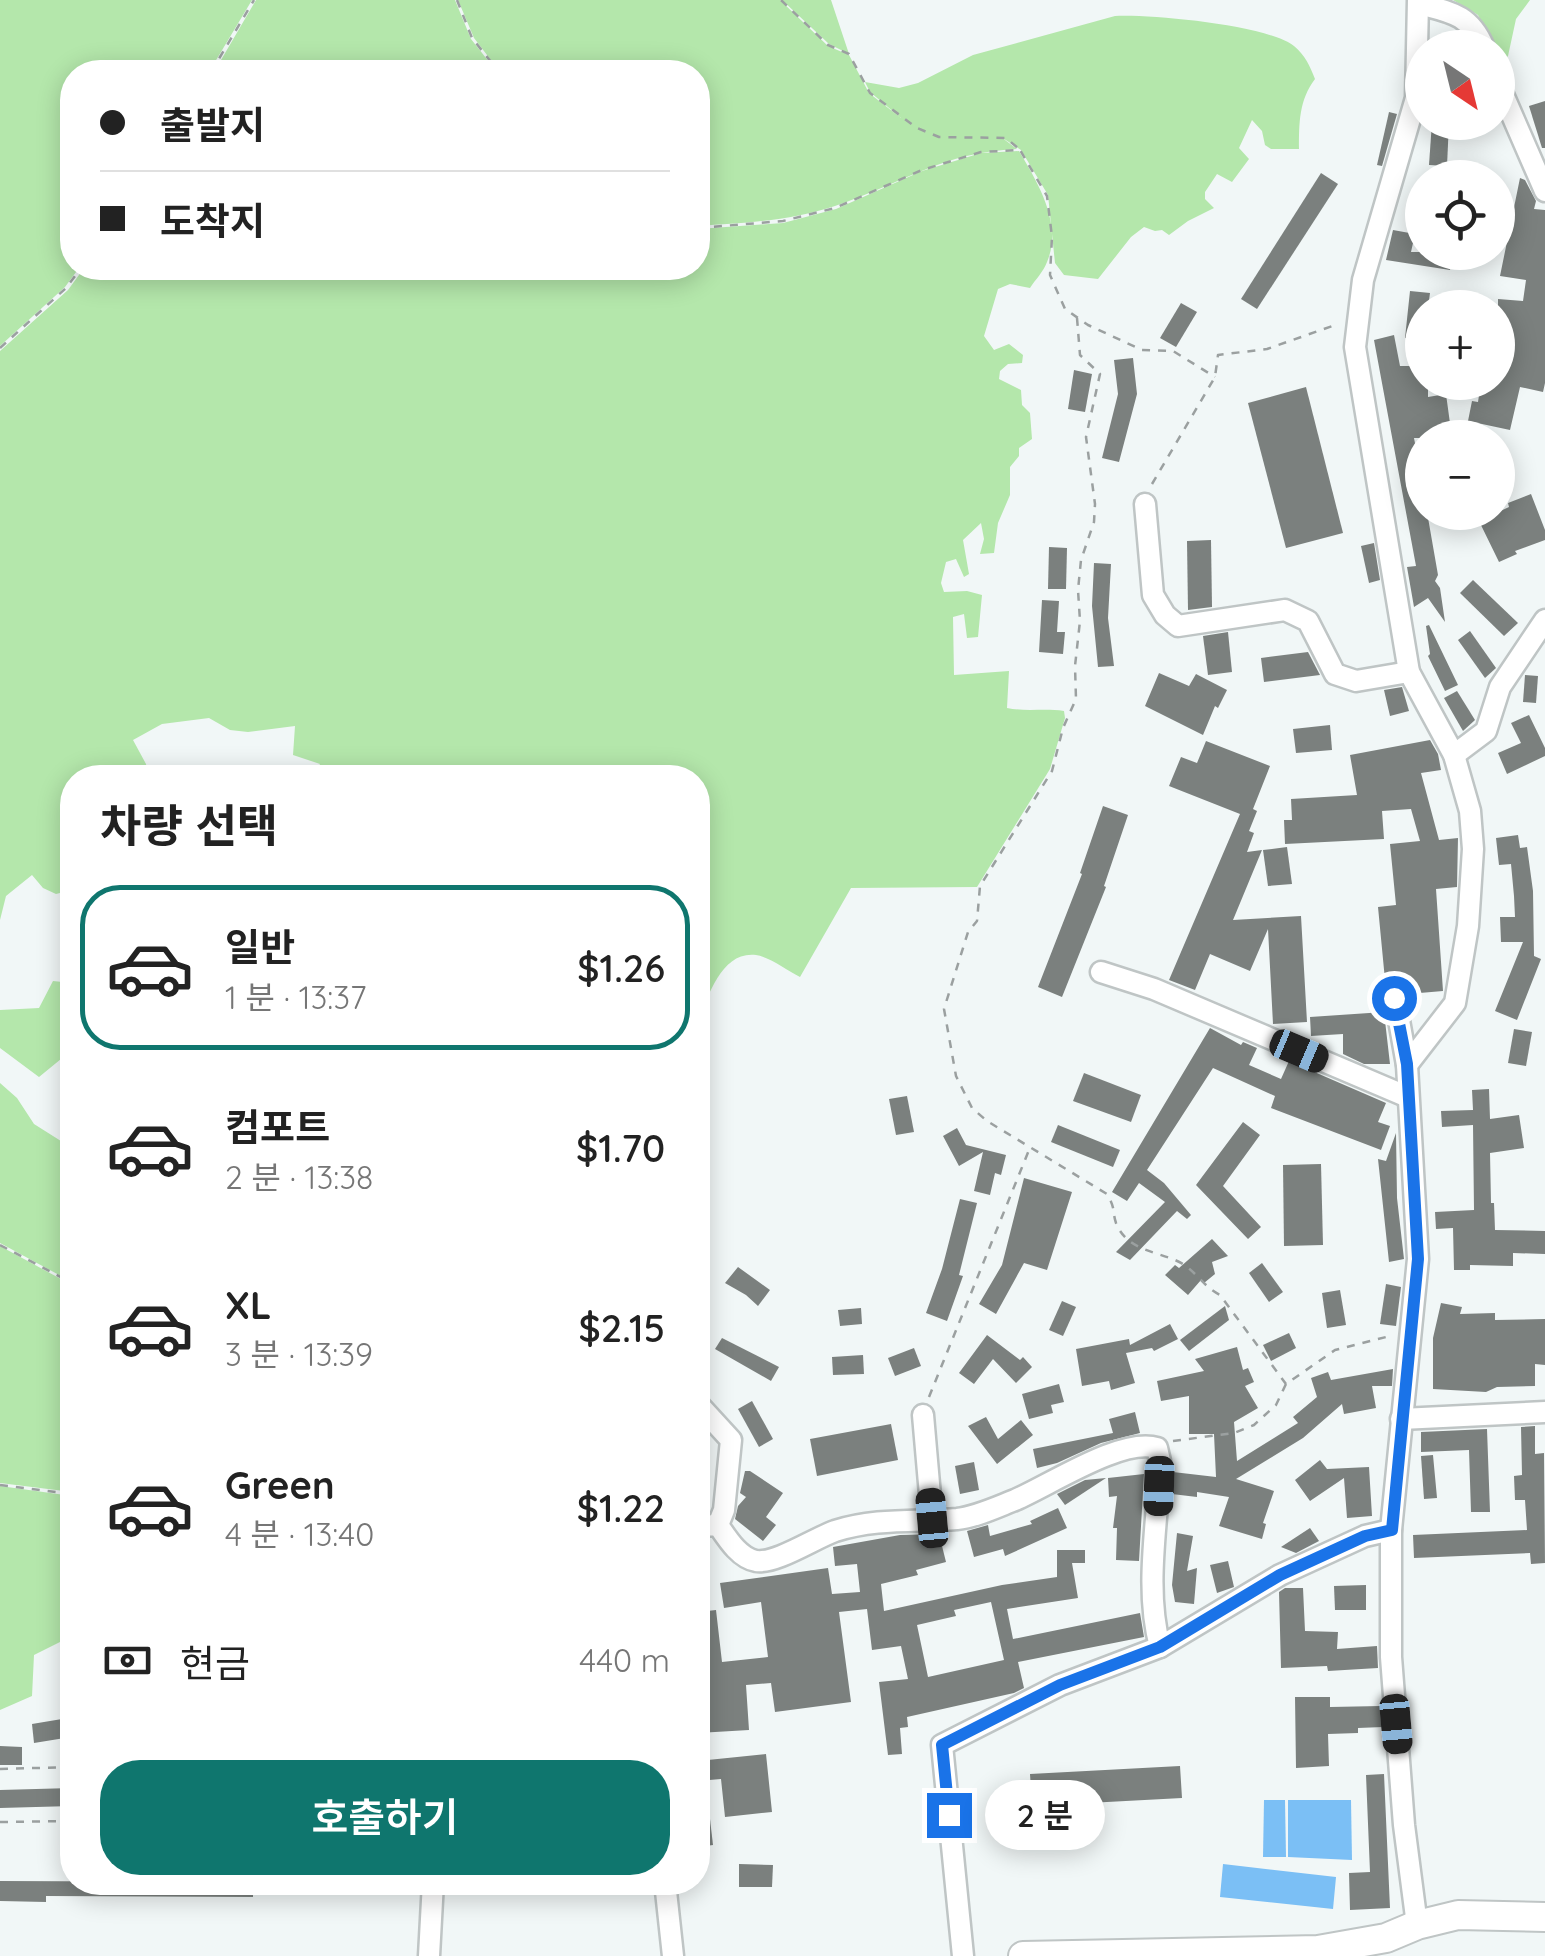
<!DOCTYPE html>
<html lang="ko">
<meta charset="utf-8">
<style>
body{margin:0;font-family:Quicksand,"Noto Sans KR",sans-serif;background:#f2f2f2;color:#222;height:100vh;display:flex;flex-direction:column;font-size:38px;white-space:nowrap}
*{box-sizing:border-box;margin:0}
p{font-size:32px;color:#767676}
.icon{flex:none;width:55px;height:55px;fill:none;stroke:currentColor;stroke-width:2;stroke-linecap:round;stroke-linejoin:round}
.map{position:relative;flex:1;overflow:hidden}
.side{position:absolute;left:60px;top:765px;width:650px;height:1130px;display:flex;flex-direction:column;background:#fff;border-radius:40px;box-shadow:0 5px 25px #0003}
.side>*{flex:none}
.hud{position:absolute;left:60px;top:60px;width:650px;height:220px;border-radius:40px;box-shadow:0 5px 25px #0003;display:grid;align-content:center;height:220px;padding:0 40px;background:#fff}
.needle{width:65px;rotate:145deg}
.tools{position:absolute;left:1405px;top:30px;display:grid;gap:20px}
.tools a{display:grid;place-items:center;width:110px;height:110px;border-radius:50%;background:#fff;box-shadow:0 5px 25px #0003;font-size:50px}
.end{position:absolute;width:45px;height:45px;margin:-22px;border:12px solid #1a73e8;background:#fff;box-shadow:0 0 0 5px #fff}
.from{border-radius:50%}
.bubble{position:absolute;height:70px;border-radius:35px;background:#fff;box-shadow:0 5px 25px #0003;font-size:32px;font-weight:600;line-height:70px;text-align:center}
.car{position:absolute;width:30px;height:60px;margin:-30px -15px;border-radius:12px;box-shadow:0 0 8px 2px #0007;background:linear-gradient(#222 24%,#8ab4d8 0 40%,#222 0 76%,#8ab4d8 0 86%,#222 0)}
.hud b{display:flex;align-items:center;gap:35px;height:95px;font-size:38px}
.hud b+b{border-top:2px solid #e0e0e0}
.hud i{width:25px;height:25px;background:#222}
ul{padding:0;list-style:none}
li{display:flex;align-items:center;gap:30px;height:165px;margin:0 20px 15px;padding:0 20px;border:5px solid transparent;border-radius:40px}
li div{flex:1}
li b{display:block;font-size:38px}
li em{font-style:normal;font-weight:600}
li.active{border-color:#0f766e}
li>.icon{width:90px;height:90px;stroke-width:1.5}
h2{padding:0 40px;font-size:45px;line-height:120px}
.pay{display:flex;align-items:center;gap:25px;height:110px;padding:0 40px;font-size:38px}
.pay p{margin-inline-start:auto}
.button{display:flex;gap:20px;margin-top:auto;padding:20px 40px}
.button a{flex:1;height:115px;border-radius:40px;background:#0f766e;color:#fff;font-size:40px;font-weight:600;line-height:115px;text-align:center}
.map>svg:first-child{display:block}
</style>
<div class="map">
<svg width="1545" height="1956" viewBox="0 0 1545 1956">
<rect width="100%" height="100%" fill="#f1f7f7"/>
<!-- green -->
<g fill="#b4e7ab">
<path d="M0,0h252l-43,72h-137v196h7l-14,19 -65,59z"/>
<path d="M256,0h199l16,39 26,33h-283z"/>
<path d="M458,0h322l48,46 21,9 20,38 32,25 -31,-26 -5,-10 34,6 19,-5 55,-28 142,-39c35,-2 153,9 179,30 11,9 16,20 21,33 -16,21 -16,44 -16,70h-28l-6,-4 -3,-14 -10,-11 -13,28 10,11 -17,23 -15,-8 -12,18v7l9,9 -26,13 -19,14 -7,-5 -7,1 -11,-4 -13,10 -33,42 -34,-4 -9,-12 -7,-68 -27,-45 -20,-13 16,12c-74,3 -116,35 -182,57 -45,15 -91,17 -137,20v-154h-198l-26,-34z"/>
<path d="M782,0h49l18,54 -20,-10z"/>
<path d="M1453,0h77l-14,19 -8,37 -9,9 -1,-17 -5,-1 -15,-32z"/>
<path d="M1019,151c19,32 44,73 28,111 -3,9 -12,18 -17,26l-20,-4 -12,5 -14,47 10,14 15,-6 14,11 -1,8 -14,1 -8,7 -1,8 22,11 1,15 8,8 2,26 -13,9v8l-9,11v28l-12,28 -4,30 -14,1 4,-15 -3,-16 -18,17 6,34 -5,3 -8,-18 -10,3 -5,21 3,9 23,-1 15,4 -4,42 -11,1 -3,-24 -11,3 1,58 55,-4 -2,37c20,4 38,0 57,3l1,7 -15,51 -73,118 -126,1 -51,89c-12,-6 -30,-20 -44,-22 -34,-4 -46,39 -58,63v-240h-303l-18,-13 -12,12h-52l7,-13 -27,-9 2,-29 -47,6 -18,-2 -21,-12 -47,6 -29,16 13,24 3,13 -77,1v112l-16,4 -13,-6 -11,-13 -26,21 -6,24v-569l68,-61 16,-22h614v-39l85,-6 53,-14 86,-38 59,-18z"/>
<path d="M53,981l19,2v67l-33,27 -39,-29v-38l39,-2z"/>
<path d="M0,1083l17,15 17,26 38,24v134l-72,-39z"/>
<path d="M0,1246l72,39v207l-72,-9z"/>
<path d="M0,1486l72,10v140l-38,19 -2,41 -32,14z"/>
</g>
<!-- water -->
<g fill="#7bbff5">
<path d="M1264,1800h21l1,57h-23z"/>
<path d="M1288,1800h63l1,60 -64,-3z"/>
<path d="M1223,1864l113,13 -3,32 -113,-12z"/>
</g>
<!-- building -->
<g fill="#7b807e" fill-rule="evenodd">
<path d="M1545,101v47h-3l-13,-42z"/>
<path d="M1389,112l8,2 -15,52 -5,-1z"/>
<path d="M1432,122h17l-2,44 -18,-1z"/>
<path d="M1321,173l17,11 -81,125 -16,-10z"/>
<path d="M1520,178l5,2 11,21 -2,8 11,1v173l-2,9 -23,-5 -10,43 -42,-9 4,-20 6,1 3,-20h17v-83l25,2 3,-21 -26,-4z"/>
<path d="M1393,230l22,4 -4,18h41l-2,18 -64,-10z"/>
<path d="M1410,291l20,2 -2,15h-6v32l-17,-2z"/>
<path d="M1181,303l16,9 -21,35 -16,-9z"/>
<path d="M1394,335l6,31h22v16h6v15l18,-3 6,44h-38l8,42v32h5l11,63 -3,6 5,7 5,34 -17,-24 -14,9 -7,-40 9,-1 -42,-226z"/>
<path d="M1133,358l4,36 -18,68 -17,-4 16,-64 -4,-34z"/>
<path d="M1074,370l18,4 -7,38 -17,-3z"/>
<path d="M1306,387l37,146 -57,15 -38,-145z"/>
<path d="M1531,494l14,36v10l-30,11 2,3 -18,8 -20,-41 30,-14 -1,-4z"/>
<path d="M1211,540l1,67 -24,3 -1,-69z"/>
<path d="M1374,543l6,37 -11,3 -8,-37z"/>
<path d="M1049,547l18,1 -1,41h-18z"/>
<path d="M1094,563l17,1 -3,54 6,48 -16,1 -6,-61z"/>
<path d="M1473,580l45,43 -14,13 -44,-43z"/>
<path d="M1042,600l17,1 -2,31h8l-2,22 -24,-2z"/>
<path d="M1429,625l29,60 -13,6 -17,-35 2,-2 -4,-28z"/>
<path d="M1470,631l26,37 -11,10 -27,-38z"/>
<path d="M1228,632l4,40 -24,3 -5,-39z"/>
<path d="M1308,652l12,23 -56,7 -3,-24z"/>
<path d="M1159,673l30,13 7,-12 31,16 -9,18 -3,-2 -12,29 -58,-29z"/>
<path d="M1525,675l13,1 -2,27 -13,-1z"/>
<path d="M1402,687l7,24 -19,5 -6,-26z"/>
<path d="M1457,691l18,29 -12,11 -19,-33z"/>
<path d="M1529,715l16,33v8l-38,18 -9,-21 23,-10 -10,-20z"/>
<path d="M1330,725l2,25 -36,3 -3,-24z"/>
<path d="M1430,740l8,14 3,16 -20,3 18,67 19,-2 -1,49 -21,2 7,102 -35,3 -5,-16 -18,2 -7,-73 18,-2 -6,-61 30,-3 -9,-32 -29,2 2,28 -99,5 -1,-24h8l-1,-21 66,-4 -7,-40z"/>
<path d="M1206,741l64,25 -17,43 4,2 -8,20 5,2 -7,19 15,-2 -29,70 68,-4 6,106 -34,2 -5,-95 -18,42 -40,-17 -15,36 -26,-10 71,-166 -71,-28 12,-29 16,6z"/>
<path d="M1103,806l25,9 -24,71 2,1 -44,110 -24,-10 44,-113 -2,-1z"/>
<path d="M1518,835l2,13 7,-1 6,44 1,65 7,3 -24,61 -22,-9 28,-69h-22l-1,-25h15l-1,-21 -3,-32 -12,1 -3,-27z"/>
<path d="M1287,847l5,37 -24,2 -5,-36z"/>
<path d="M1384,1012l6,52h-26l-21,-10v-20l-32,2 -1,-19z"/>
<path d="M1210,1028l31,17 2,-3 14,6 -8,17 32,14 8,-18 97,42 -8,19 12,4 -9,24 -110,-42 4,-12 -62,-28 -66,102 17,13 27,32 -4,4 -10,-8 -47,49 -14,-8 49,-50 -26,-19 -12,18 -15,-9z"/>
<path d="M1514,1029l18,3 -6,34 -18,-3z"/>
<path d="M1084,1073l57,22 -10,27 -58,-21z"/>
<path d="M1489,1089l1,30 29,-4 5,33 -34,5 1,50h3l1,27 50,1v23l-32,-1v13l-43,-1v5h-16l-1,-42 -17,1 -1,-17 39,-2 -1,-85 -31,2 -1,-16 32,-1 -1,-20z"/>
<path d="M907,1096l7,36 -18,3 -7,-36z"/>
<path d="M1243,1122l17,13 -37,51 38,41 -13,12 -52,-54z"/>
<path d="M1058,1125l62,25 -7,17 -62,-25z"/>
<path d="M957,1128l9,17 40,10 -5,20 -6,-2 -5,22 -16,-4 9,-39 -24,14 -16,-30z"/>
<path d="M1396,1133l1,65 7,61 -15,3 -11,-103 8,2z"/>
<path d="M1321,1164l2,81 -39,1 -1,-81z"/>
<path d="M1024,1178l48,14 -25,78 -23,-7 -28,51 -17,-10 23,-39z"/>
<path d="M960,1199l17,4 -18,72 4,1 -16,45 -21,-8 16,-44z"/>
<path d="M1212,1239l16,17 -16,6 3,12 -11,9 -3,-3 -13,15 -23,-20 10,-10 4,3z"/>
<path d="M1262,1263l21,29 -14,10 -20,-29z"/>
<path d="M738,1267l32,23 -12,16 -12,-11 -21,-12z"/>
<path d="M1386,1284l15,3 -5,39 -16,-2z"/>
<path d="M1340,1290l6,35 -19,3 -5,-35z"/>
<path d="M1062,1301l14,6 -13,29 -14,-6z"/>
<path d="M1441,1303l21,4 -2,7 35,-1v7l50,-1v46l-10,-1v22l-38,1 -11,5 -53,-3v-51z"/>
<path d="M1225,1306l4,14 -40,31 -9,-11z"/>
<path d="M861,1308l1,16 -22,2 -2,-16z"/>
<path d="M1170,1324l8,15 -24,12 -2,-3 -26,5 9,30 -24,7 -2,-9 -27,5 -6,-37 53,-10 1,6z"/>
<path d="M1289,1333l7,15 -25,13 -8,-16z"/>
<path d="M987,1335l33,25 3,-3 9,10 -16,16 -23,-24 -19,25 -15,-11z"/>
<path d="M722,1338l57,29 -8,14 -56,-32z"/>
<path d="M1237,1347l6,23 5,-2 6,14 -9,4 13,22 -24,14 3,39 61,-38 -5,-6 24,-20 -6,-19 17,-6 3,8 62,-11 -1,17h-20l4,22 -32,6 -2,-10 -39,34 -67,41 38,12 -11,32 3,1 -4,15 -43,-13 10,-29 -32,-5v5l-25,-3 1,-22 43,5 -2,-43h-25v-38l-28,5 -4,-20 47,-10 -9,-12z"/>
<path d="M914,1348l7,18 -26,10 -7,-18z"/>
<path d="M863,1355l1,19 -31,1 -1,-18z"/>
<path d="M1059,1384l5,18 -13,3 2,8 -24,6 -7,-25z"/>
<path d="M752,1401l21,38 -14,8 -21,-38z"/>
<path d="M1135,1412l5,21 -39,10 -44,20 -20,5 -4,-19 80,-16 -4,-14z"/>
<path d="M986,1417l12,22 23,-19 12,15 -36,29 -29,-38z"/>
<path d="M891,1424l7,36 -81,16 -7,-37z"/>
<path d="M1535,1426v28l9,-1 1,110 -14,1 -1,-11 -116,5 -1,-23 114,-5 -2,-30h-10l-1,-24 8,-1 -1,-48z"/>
<path d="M1487,1429l3,83h-19l-2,-62 -48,2v-20z"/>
<path d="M1433,1455l4,43 -13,1 -3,-43z"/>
<path d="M1320,1460l7,9 42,-2 3,49 -25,2 -3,-40 -34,23 -15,-21z"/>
<path d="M974,1462l5,28 -19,4 -5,-28z"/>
<path d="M745,1471h5l33,22 -17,24 10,8 -13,16 -28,-22 3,-13 8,-9 -6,-4z"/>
<path d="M1144,1474l-5,87 -23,-1 1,-32h-4l4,-32 -8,1 -1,-19z"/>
<path d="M1106,1478l-41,27 -8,-11 28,-14z"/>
<path d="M1058,1508l9,20 -62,28 -2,-7 -29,8 -7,-26 21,-6 2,11 42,-12 -2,-3z"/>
<path d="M1310,1528l9,13 -23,12 -15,-6z"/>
<path d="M1177,1533l16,3 -6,35 10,-3 -3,36 -19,-2 -3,-17z"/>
<path d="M939,1534l7,28 -30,8 2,5 -37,9 3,27 118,-26 55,-8v-27h28v13h-13l6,35 -71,11 6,30 127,-26 4,24 -126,25 6,26 -10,5 -107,24 1,10 -8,1 2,26 -14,1 -9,-73 29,-3 -7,-33 -29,4 -5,-41 -28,3 12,90 -76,10 -4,-29 -25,2 3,45 -51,3v-19h9l-9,-102 18,-2 6,52 46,-5 -7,-55 -37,6 -4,-25 108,-15 4,26 28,-2 -3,-28 -22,2 -2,-19 67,-12zM991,1602l13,58 -76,17 -11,-52 39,-9 -2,-6z"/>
<path d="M1228,1561l6,26 -17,6 -7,-28z"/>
<path d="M1366,1585v25h-31l-1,-24z"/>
<path d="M1285,1588h18l2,43 33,1 -1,17 40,-3 1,22 -50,3 -1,-5 -46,2 -2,-76z"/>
<path d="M1295,1697h35v10l51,-1 2,21 -25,1v5l-30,1 1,32 -33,2z"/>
<path d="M68,1718l3,19 -37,6 -2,-19z"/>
<path d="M0,1746l22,1v18h-22z"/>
<path d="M766,1754l6,58 -47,5 -4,-38 -23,2v-20z"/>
<path d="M1180,1766l2,32 -150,8 -2,-32z"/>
<path d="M1384,1774l6,134 -40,2 -1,-37 21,-1 -4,-97z"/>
<path d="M72,1788v18l-72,2v-18z"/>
<path d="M710,1819l3,26 -15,2v-27z"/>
<path d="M739,1864l34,1 -1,22h-33z"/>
<path d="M0,1881l253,1v15l-207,-1v6l-46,-1z"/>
</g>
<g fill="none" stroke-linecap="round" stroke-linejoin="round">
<!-- street casing -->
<g stroke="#bfc5c5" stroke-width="25">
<g id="street">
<path d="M1419,4c31,8 51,10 65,44"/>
<path d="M1498,83l47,108"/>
<path d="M1145,504l8,91 12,20 13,11 107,-16 23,11 27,53 21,7 53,-9"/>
<path d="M1454,755l32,-24 14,-44 45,-67"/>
<path d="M1101,972l53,17 254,108"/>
<path d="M1395,998l12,67 11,194 -27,271v127l13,168 13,100"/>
<path d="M1407,1065l48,-62 13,-77 5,-77 -3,-38 -16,-56 -45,-83 -54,-325 8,-67 53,-182 2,-98"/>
<path d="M698,1404l33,36 -7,70 -6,15"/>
<path d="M923,1415l9,103"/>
<path d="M1401,1419l144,-7"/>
<path d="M698,1526l20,-1c9,13 21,33 38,36 20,3 59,-23 79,-30 40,-13 81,-9 122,-12 19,-2 40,-12 58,-19 35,-15 107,-63 142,-52l3,13c-2,61 -16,126 0,186"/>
<path d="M665,1882l8,74"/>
<path d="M429,1956l4,-74"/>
<path d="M963,1956l-21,-211 118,-60 100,-38 120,-72 85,-39 26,-6"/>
</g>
</g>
<!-- secondary casing -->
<g stroke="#bfc5c5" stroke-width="32">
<path id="secondary" d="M1023,1956l295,-6 68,-12 31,-13 41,-10 87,2"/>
</g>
<!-- path -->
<g stroke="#9ba0a0" stroke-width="2.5" stroke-dasharray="8 8" stroke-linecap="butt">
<path d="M457,0l15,38 27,34"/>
<path d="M781,0l47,45 21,9 21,39 47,35 22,9 67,1 13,11"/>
<path d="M211,72l43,-72"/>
<path d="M698,228l85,-7 52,-13 87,-38 59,-18 39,-2 27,46 5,41 -2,38 15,34 23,16 54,25 31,1 42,26"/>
<path d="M1077,318l3,37 20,19 -14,63 9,67 -1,18 -13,38 -3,30 2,31 -5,45 1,33 -13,29 -11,43 -72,115 -3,35 -9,11 -24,77 12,67 16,32 15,13 120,73c9,15 5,17 9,29 12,30 45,28 67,41 14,9 21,23 37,31l66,89"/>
<path d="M0,348l66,-60 15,-20"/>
<path d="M1152,484l63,-107 3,-22 49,-6 71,-25"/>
<path d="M0,1245l72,38"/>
<path d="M929,1397l100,-247"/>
<path d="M1173,1441l61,-8 20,-8 22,-20 10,-21 49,-34 55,-14"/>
<path d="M0,1485l72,9"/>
<path d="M0,1769l72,-2"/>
<path d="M0,1822l72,-1"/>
</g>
<!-- street -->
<use href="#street" stroke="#fff" stroke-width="20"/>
<!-- secondary -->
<use href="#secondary" stroke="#fff" stroke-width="28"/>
</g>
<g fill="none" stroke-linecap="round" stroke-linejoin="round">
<!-- route -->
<path stroke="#1a73e8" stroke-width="12" d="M949,1815l-7,-70 118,-60 100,-38 120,-72 85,-39 27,-6 26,-271 -11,-195 -13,-66"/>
</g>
</svg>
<div class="tools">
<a><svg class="needle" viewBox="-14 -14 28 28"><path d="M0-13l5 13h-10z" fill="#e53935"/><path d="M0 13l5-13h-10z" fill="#767676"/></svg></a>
<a><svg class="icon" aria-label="locate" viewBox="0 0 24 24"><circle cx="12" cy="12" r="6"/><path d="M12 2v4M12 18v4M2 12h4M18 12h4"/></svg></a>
<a>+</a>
<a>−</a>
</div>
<i class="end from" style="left:1394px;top:998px"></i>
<i class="end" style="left:949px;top:1815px"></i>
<div class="bubble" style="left:985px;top:1780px;width:120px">2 분</div>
<i class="car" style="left:1299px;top:1051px;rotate:113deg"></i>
<i class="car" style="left:1159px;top:1486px;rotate:182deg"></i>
<i class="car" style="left:932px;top:1518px;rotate:355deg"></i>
<i class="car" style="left:1396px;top:1724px;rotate:175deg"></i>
<div class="hud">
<b><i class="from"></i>출발지</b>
<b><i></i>도착지</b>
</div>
<section class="side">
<h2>차량 선택</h2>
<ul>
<li class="active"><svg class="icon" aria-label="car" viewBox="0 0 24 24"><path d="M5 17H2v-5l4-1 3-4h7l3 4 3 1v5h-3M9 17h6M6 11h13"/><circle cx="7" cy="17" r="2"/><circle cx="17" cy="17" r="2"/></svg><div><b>일반</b><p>1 분 · 13:37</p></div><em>$1.26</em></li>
<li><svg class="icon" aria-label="car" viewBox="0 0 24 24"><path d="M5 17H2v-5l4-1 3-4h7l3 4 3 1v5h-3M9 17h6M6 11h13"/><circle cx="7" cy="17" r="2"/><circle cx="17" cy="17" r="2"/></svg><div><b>컴포트</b><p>2 분 · 13:38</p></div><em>$1.70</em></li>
<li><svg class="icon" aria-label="car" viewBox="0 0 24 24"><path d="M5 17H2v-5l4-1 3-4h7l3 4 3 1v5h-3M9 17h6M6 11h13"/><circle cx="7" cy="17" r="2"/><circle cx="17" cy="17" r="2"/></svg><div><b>XL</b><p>3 분 · 13:39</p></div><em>$2.15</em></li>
<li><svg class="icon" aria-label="car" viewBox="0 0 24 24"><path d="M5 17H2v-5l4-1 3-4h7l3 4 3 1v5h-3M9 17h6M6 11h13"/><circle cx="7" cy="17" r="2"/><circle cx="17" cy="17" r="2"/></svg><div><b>Green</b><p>4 분 · 13:40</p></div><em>$1.22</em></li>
</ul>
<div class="pay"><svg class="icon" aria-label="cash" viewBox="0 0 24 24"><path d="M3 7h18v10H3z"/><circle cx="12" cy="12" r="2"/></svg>현금<p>440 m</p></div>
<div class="button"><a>호출하기</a></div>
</section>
</div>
